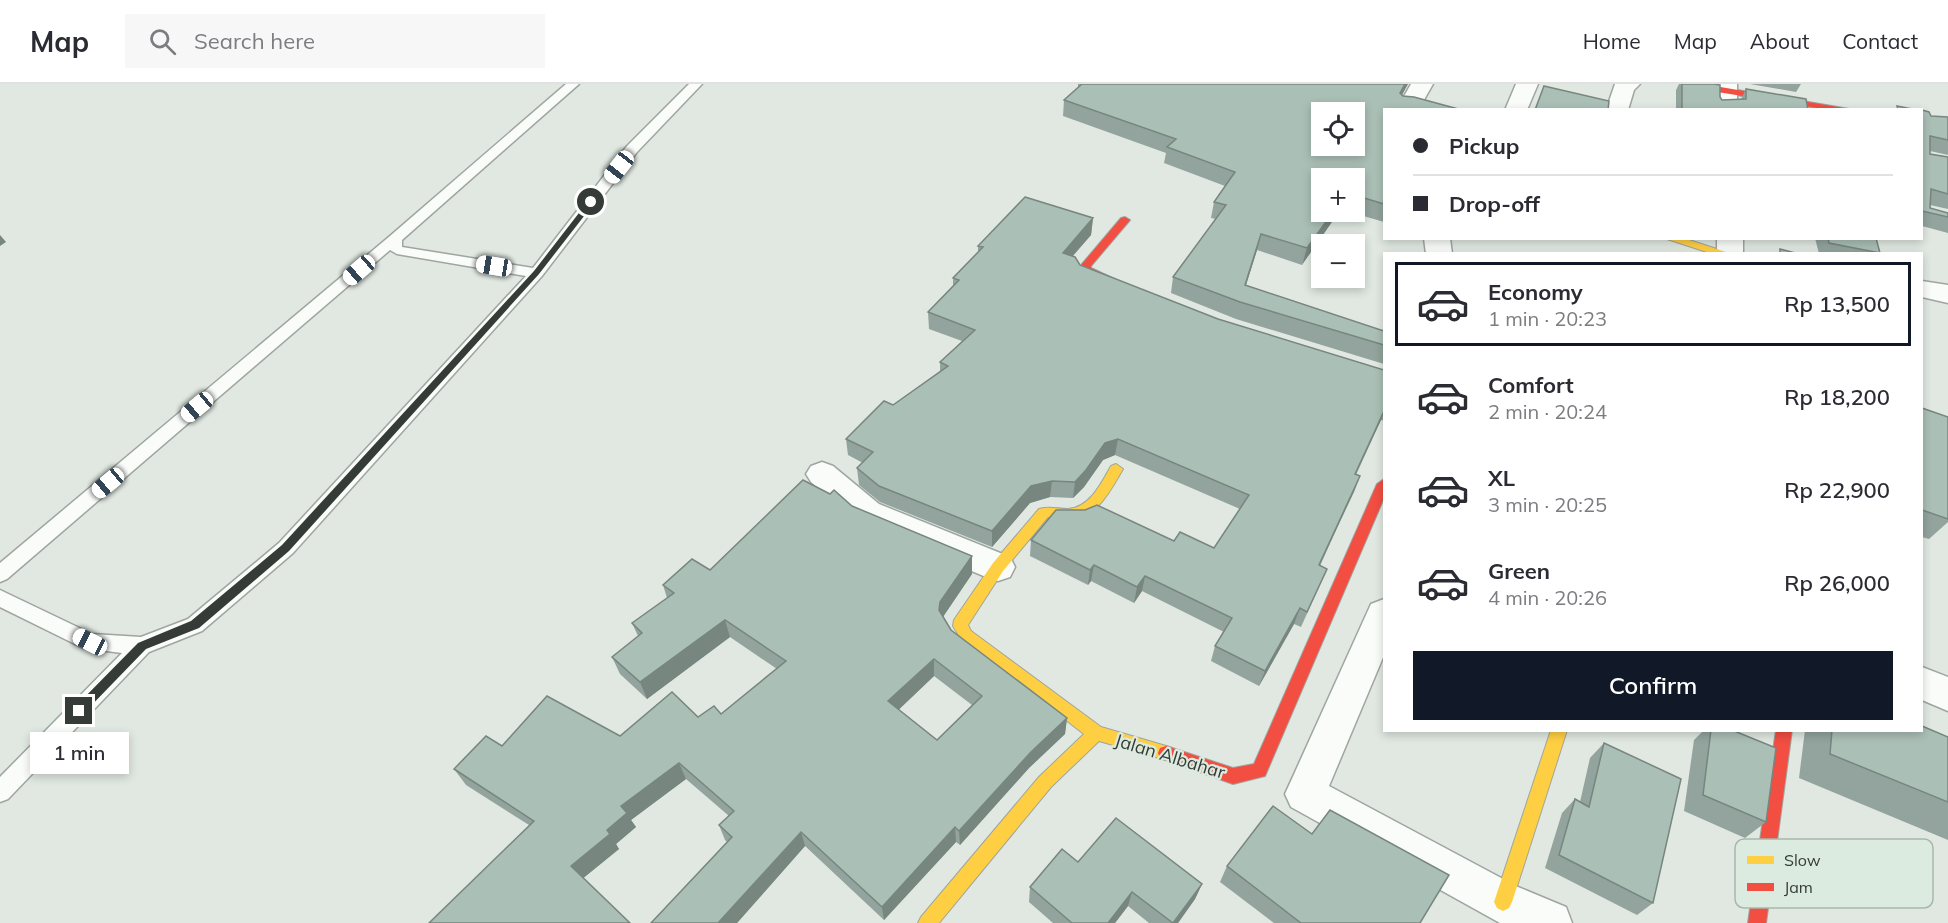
<!DOCTYPE html>
<meta charset="utf-8">
<style>
body{margin:0;font-family:Mulish,sans-serif;background:#f7f7f7;color:#2b2b33;height:100vh;display:flex;flex-direction:column;font-size:22px;white-space:nowrap}
*{box-sizing:border-box;margin:0}
p{font-size:20px;color:#7c7c81}
.icon{flex:none;width:33px;height:33px;fill:none;stroke:currentColor;stroke-width:2;stroke-linecap:round;stroke-linejoin:round}
.map{position:relative;flex:1;overflow:hidden}
.details{position:absolute;left:1383px;top:168px;width:540px;height:480px;display:flex;flex-direction:column;background:#fff;border-radius:0px;box-shadow:0 3px 9px #0003}
.details>*{flex:none}
.hud{position:absolute;left:1383px;top:24px;width:540px;height:132px;border-radius:0px;box-shadow:0 3px 9px #0003;display:grid;align-content:center;height:132px;padding:0 30px;background:#fff}
.tools{position:absolute;left:1311px;top:18px;display:grid;gap:12px}
.tools a{display:grid;place-items:center;width:54px;height:54px;border-radius:0px;background:#fff;box-shadow:0 3px 9px #0003;font-size:30px}
.end{position:absolute;width:27px;height:27px;margin:-14px;border:8px solid #353b36;background:#fff;box-shadow:0 0 0 3px #fff}
.from{border-radius:50%}
.bubble{position:absolute;height:42px;border-radius:0px;background:#fff;box-shadow:0 3px 9px #0003;font-size:20px;font-weight:600;line-height:42px;text-align:center}
.car{position:absolute;width:18px;height:36px;margin:-18px -9px;border-radius:8px;box-shadow:0 0 4px 2px #0007;background:linear-gradient(#fff 24%,#345 0 40%,#fff 0 76%,#345 0 86%,#fff 0)}
.hud b{display:flex;align-items:center;gap:21px;height:57px;font-size:22px}
.hud b+b{border-top:2px solid #e1e1e2}
.hud i{width:15px;height:15px;background:#2b2b33}
ul{padding:10px 0 0;list-style:none}
li{display:flex;align-items:center;gap:18px;height:84px;margin:0 12px 9px;padding:0 18px;border:3px solid transparent;border-radius:0px}
li div{flex:1}
li b{display:block;font-size:22px}
li em{font-style:normal;font-weight:600}
li.current{border-color:#111827}
li>.icon{width:54px;height:54px;stroke-width:1.5}
.button{display:flex;gap:12px;margin-top:auto;padding:12px 30px}
.button a{flex:1;height:69px;border-radius:0px;background:#111827;color:#fff;font-size:24px;font-weight:600;line-height:69px;text-align:center}
header{display:flex;align-items:center;gap:36px;box-sizing:border-box;height:84px;padding:0 30px;background:#fff;border-bottom:2px solid #e1e1e2}
header strong{font-size:28px}
nav{display:flex;gap:33px;margin-inline-start:auto;font-size:21px}
.search{width:420px;height:54px;background:#f7f7f7;display:flex;align-items:center;gap:15px;box-sizing:border-box;padding:0 21px;border-radius:0px;color:#7c7c81;font-size:22px}
.map>svg:first-child{display:block}
</style>
<header>
<strong>Map</strong>
<div class="search"><svg class="icon" aria-label="search" viewBox="0 0 24 24"><circle cx="10" cy="10" r="6"/><path d="M15 15l6 6"/></svg>Search here</div>
<nav><a>Home</a><a>Map</a><a>About</a><a>Contact</a></nav>
</header>
<div class="map">
<svg width="1948" height="839" viewBox="0 0 1948 839">
<rect width="100%" height="100%" fill="#e0e8e1"/>
<g fill="none" stroke-linecap="round" stroke-linejoin="round">
<!-- lane casing -->
<g stroke="#9fa5a0" stroke-width="3">
<path id="lane" d="M566,0h13l-177,156v7l131,21 94,-122 62,-62h13l-65,68 -95,124 -249,277 -91,78 -53,21 -141,147 -8,3v-25l122,-124 -39,-5 -83,-41v-17l92,44 49,3 47,-18 91,-76 247,-267 -129,-22 -7,-4 -383,329 -7,3v-19l390,-327z"/>
</g>
<!-- street casing -->
<g stroke="#9fa5a0" stroke-width="3">
<g id="street">
<path d="M1411,0h22l-8,14 -3,12h-22l3,-12z"/>
<path d="M1516,0h22l-11,26h-22z"/>
<path d="M1615,0h25l-6,6 -6,20h-22z"/>
<rect x="1715" y="0" width="22" height="26"/>
<path d="M1424,154h26l2,16h-26z"/>
<rect x="1717" y="154" width="26" height="16"/>
<path d="M1922,197l26,4v18l-26,-6z"/>
<path d="M822,378l11,4 46,38 131,53 5,10 -5,10 -12,4 -12,-4 -131,-55 -44,-40 -5,-8 5,-8z"/>
<path d="M1384,515v56l-55,131 189,101 48,20 6,16h-72l-209,-116 -6,-13 6,-13 80,-177z"/>
<path d="M1922,583l26,10v34l-26,-11z"/>
</g>
</g>
<!-- slow casing -->
<g stroke="#9fa5a0" stroke-width="2">
<g id="slow">
<path d="M1664,154h19l49,16h-19z"/>
<path d="M1116,380l7,5c-13,22 -26,50 -55,50 -7,0 -13,-2 -20,-2l-45,54 -35,54 3,6 130,96 65,19 6,2 2,5 -2,5 -6,2 -67,-19 -48,46 -112,136h-21l3,-6 118,-140 45,-43 -123,-95 -8,-13 1,-6 39,-57 46,-54c11,-3 19,0 29,0 22,-1 34,-27 43,-43z"/>
<path d="M1551,646h16l-55,172 -3,6 -6,3 -6,-3 -3,-6z"/>
</g>
</g>
<!-- jam casing -->
<g stroke="#9fa5a0" stroke-width="2">
<g id="jam">
<path d="M1682,0h21l152,26h-25l-144,-23z"/>
<path d="M1125,133l5,3 -39,46v2l38,18v4l-4,1 -44,-21 1,-6 39,-46z"/>
<path d="M1384,395v19l-119,278 -32,8 -73,-26 -2,-5 2,-5 6,-2 67,22 21,-4 123,-280z"/>
<path d="M1776,646h16l-26,193h-18z"/>
</g>
</g>
<!-- lane -->
<use href="#lane" fill="#fafcfa" fill-rule="evenodd"/>
<!-- street -->
<use href="#street" fill="#fafcfa" fill-rule="evenodd"/>
<!-- slow -->
<use href="#slow" fill="#ffcf43" fill-rule="evenodd"/>
<!-- jam -->
<use href="#jam" fill="#f24e42" fill-rule="evenodd"/>
</g>
<!-- wall -->
<g fill="#92a49d" fill-rule="evenodd">
<path d="M1078,0h330l-24,26v112l-34,-10h4v-34l-32,34 -20,53 -45,-15 -11,35 138,46v33l-148,-45 -65,-26 2,-16 43,-58 -5,-1 3,-16 11,-16 -61,-23 2,-10 -103,-37 1,-16 14,-12z"/>
<path d="M1679,0h35l6,13 2,3 19,-1 5,-10 62,21h-132v-20z"/>
<path d="M1750,0h51l-5,8z"/>
<path d="M1931,32l17,1v38l-18,-4v3l18,3v52l-18,-4 -8,6z"/>
<path d="M1922,127l26,6v16l-26,-7z"/>
<path d="M1093,134l-2,17 -18,21 7,9 138,54 166,51v51l-3,-1 -25,55 4,1 -40,90 7,3 -26,58 -7,-3 -35,62 -48,-25 4,-15 9,-14 -82,-41 -8,12 -43,-22 -3,4 -58,-29 1,-16 143,1 40,7 26,-39 -125,-54 -12,5 -19,27 -11,11 -23,-1 -20,6 -38,44 -112,-45 -21,-17 -2,-17 6,-5 -15,-8 -2,-16 94,-68v-9l22,-21 -33,-12 -1,-17 25,-26v-8l25,-26v-6z"/>
<path d="M1815,154h61l4,15v1h-61z"/>
<path d="M1922,324l26,9v105l-19,17 -7,-2z"/>
<path d="M852,422l120,50v18l-29,42 8,14 116,88 -2,16 -36,34 -69,77 -4,-3 -72,78 -79,-74 -68,77h-86l76,-81 -2,-2 -6,-15 10,-9 -43,-37 -55,41 5,7 -20,17 3,5 -36,29 -54,-53 -63,-40 -12,-16 48,-23 118,-10 78,-19 23,-3 56,-45 -47,-32 -83,62 -27,-25 -8,-17 26,-21 -6,-13 35,-25 -4,-13 47,-15zM934,592l38,29 -35,35 -39,-30z"/>
<path d="M1704,646h28l34,92 -21,16 -61,-27 10,-71z"/>
<path d="M1805,646h117l26,7v103l-149,-62z"/>
<path d="M1604,659l49,160 -16,12 -92,-47 17,-55 13,-14 5,3 10,-44z"/>
<path d="M1078,778l124,22 -7,15 -17,24h-29l-21,-17 -13,17h-62l-24,-21 1,-15z"/>
<path d="M1227,782l193,57h-146l-54,-41z"/>
</g>
<!-- shaded-wall -->
<g fill="#77867f">
<path d="M1405,0h3l-13,24 5,-15z"/>
<path d="M1333,128h6l-37,53 5,-17z"/>
<path d="M1093,134l-2,17 -30,34 2,-16z"/>
<path d="M1261,150l-4,16 -16,51 4,-16z"/>
<path d="M0,151l6,7 -6,4z"/>
<path d="M1384,327l-3,9 -33,70 7,-16z"/>
<path d="M1118,355l-3,16 -12,5 -19,27 -11,11 2,-16 30,-39z"/>
<path d="M1360,392l-6,16 -42,89 7,-16z"/>
<path d="M1052,397l-2,16 -20,6 -38,44v-16l39,-45z"/>
<path d="M972,472v18l-31,46 -2,-10 1,-8z"/>
<path d="M1094,481l-3,16 -3,4 2,-15z"/>
<path d="M1145,492l-3,15 -8,12 3,-16z"/>
<path d="M1300,524l-6,16 -35,62 6,-15z"/>
<path d="M725,536l5,17 -83,62 -7,-17z"/>
<path d="M934,575v17l-44,42 -2,-17z"/>
<path d="M1067,634l-2,16 -36,34 -69,77 -1,-14 72,-79z"/>
<path d="M679,679l7,16 -55,41 5,7 -20,17 3,5 -38,31 -10,-14 36,-36 14,-24z"/>
<path d="M955,743l1,15 -72,78 -2,-13z"/>
<path d="M801,748l4,14 -68,77h-19z"/>
<path d="M1202,800l-7,15 -17,24h-5z"/>
<path d="M1132,808l-4,14 -13,17h-7z"/>
</g>
<!-- building -->
<g fill="#aabfb6" stroke="#77867f" stroke-width="1.5" fill-rule="evenodd">
<path d="M1082,0h323l-5,9 3,3 11,1 48,13h-78v94l-30,-9v-17h-32v34h11l-26,36 -46,-14 -16,51 139,46v14l-144,-43 -67,-25 53,-72 -12,-3 21,-30 -68,-25 9,-8 -112,-39zM1322,28h32v34h-32z"/>
<path d="M1682,0h32l6,1v12l2,3 24,-1v-10l60,10 2,11h-126z"/>
<path d="M1544,2l65,15 -1,9h-73z"/>
<path d="M1897,22l20,4h-19z"/>
<path d="M1922,26l7,2 2,4 17,1v23l-18,-4v18l18,3v37l-17,-5 -1,19 18,5v4l-26,-6z"/>
<path d="M1025,113l68,21 -30,35 12,4 5,8 138,54 166,51v41l-29,63 5,2 -41,89 8,4 -20,43 -7,-4 -35,63 -50,-25 17,-28 -87,-42 -8,11 -43,-22 -4,5 -59,-30 25,-30h29l12,-5 77,36 6,-9 34,16 35,-53 -131,-56 -13,4 -19,27 -11,12 -23,-1 -21,5 -39,45 -113,-45 -22,-18 16,-16 -27,-13 38,-38 9,4 55,-39 -8,-4 35,-32 -47,-18 31,-32 -6,-2 30,-31 -5,-1z"/>
<path d="M1828,154h48l4,15 -51,-10z"/>
<path d="M1780,165l19,5h-19z"/>
<path d="M1922,324l26,9v102l-26,-9z"/>
<path d="M803,396l27,14 4,-4 18,16 120,50 -32,46 -1,8 12,20 116,88 -36,34 -72,79 -4,-4 -73,80 -81,-75 -83,91h-67l81,-86 -13,-12 15,-14 -55,-48 -58,43 6,7 -20,17 3,4 -39,32 59,57h-201l105,-102 -80,-52 32,-33 16,10 45,-50 73,40 52,-44 26,25 16,-11 7,8 65,-53 -61,-41 -85,62 -28,-25 30,-24 -10,-10 42,-30 -11,-8 29,-26 18,11zM934,575l48,37 -45,44 -49,-39z"/>
<path d="M1922,642l26,11v65l-118,-48 2,-24h90z"/>
<path d="M1711,646h21l44,18 -10,74 -63,-27z"/>
<path d="M1604,659l77,36 -28,124 -94,-48 16,-56 14,8z"/>
<path d="M1273,722l39,28 18,-24 119,65 -29,48h-119l-74,-57z"/>
<path d="M1116,734l86,66 -29,39 -41,-31 -24,31h-36l-42,-36 32,-38 16,13z"/>
</g>
<!-- route -->
<path fill="#353b36" d="M589,116l6,2 -56,72 -250,277 -90,77 -53,21 -63,65h-8v-7l63,-64 53,-22 91,-76 252,-274z"/>
<g text-anchor="middle" dominant-baseline="central" stroke-width="4.5" stroke-linejoin="round" paint-order="stroke">
<!-- street labels -->
<g font-size="18" fill="#353b36" stroke="#dcebdf">
<text transform="translate(1170 672) rotate(17)">Jalan Albahar</text>
</g>
</g>
<!-- legend -->
<rect x="1735" y="755" width="198" height="69" rx="9" fill="#dcebdf" stroke="#aab6ac" stroke-width="1.5"/>
<rect x="1747" y="772" width="27" height="8" fill="#ffcf43"/>
<rect x="1747" y="799" width="27" height="8" fill="#f24e42"/>
<g font-size="16" fill="#353b36">
<text x="1784" y="782">Slow</text>
<text x="1784" y="809">Jam</text>
</g>
</svg>
<div class="tools">
<a><svg class="icon" aria-label="locate" viewBox="0 0 24 24"><circle cx="12" cy="12" r="6"/><path d="M12 2v4M12 18v4M2 12h4M18 12h4"/></svg></a>
<a>+</a>
<a>−</a>
</div>
<i class="end from" style="left:591px;top:118px"></i>
<i class="end" style="left:79px;top:627px"></i>
<div class="bubble" style="left:30px;top:648px;width:99px">1 min</div>
<i class="car" style="left:619px;top:83px;rotate:218deg"></i>
<i class="car" style="left:494px;top:182px;rotate:279deg"></i>
<i class="car" style="left:359px;top:186px;rotate:229deg"></i>
<i class="car" style="left:197px;top:323px;rotate:230deg"></i>
<i class="car" style="left:108px;top:399px;rotate:230deg"></i>
<i class="car" style="left:90px;top:558px;rotate:297deg"></i>
<div class="hud">
<b><i class="from"></i>Pickup</b>
<b><i></i>Drop-off</b>
</div>
<section class="details">
<ul>
<li class="current"><svg class="icon" aria-label="car" viewBox="0 0 24 24"><path d="M5 17H2v-5l4-1 3-4h7l3 4 3 1v5h-3M9 17h6M6 11h13"/><circle cx="7" cy="17" r="2"/><circle cx="17" cy="17" r="2"/></svg><div><b>Economy</b><p>1 min · 20:23</p></div><em>Rp 13,500</em></li>
<li><svg class="icon" aria-label="car" viewBox="0 0 24 24"><path d="M5 17H2v-5l4-1 3-4h7l3 4 3 1v5h-3M9 17h6M6 11h13"/><circle cx="7" cy="17" r="2"/><circle cx="17" cy="17" r="2"/></svg><div><b>Comfort</b><p>2 min · 20:24</p></div><em>Rp 18,200</em></li>
<li><svg class="icon" aria-label="car" viewBox="0 0 24 24"><path d="M5 17H2v-5l4-1 3-4h7l3 4 3 1v5h-3M9 17h6M6 11h13"/><circle cx="7" cy="17" r="2"/><circle cx="17" cy="17" r="2"/></svg><div><b>XL</b><p>3 min · 20:25</p></div><em>Rp 22,900</em></li>
<li><svg class="icon" aria-label="car" viewBox="0 0 24 24"><path d="M5 17H2v-5l4-1 3-4h7l3 4 3 1v5h-3M9 17h6M6 11h13"/><circle cx="7" cy="17" r="2"/><circle cx="17" cy="17" r="2"/></svg><div><b>Green</b><p>4 min · 20:26</p></div><em>Rp 26,000</em></li>
</ul>
<div class="button"><a>Confirm</a></div>
</section>
</div>
